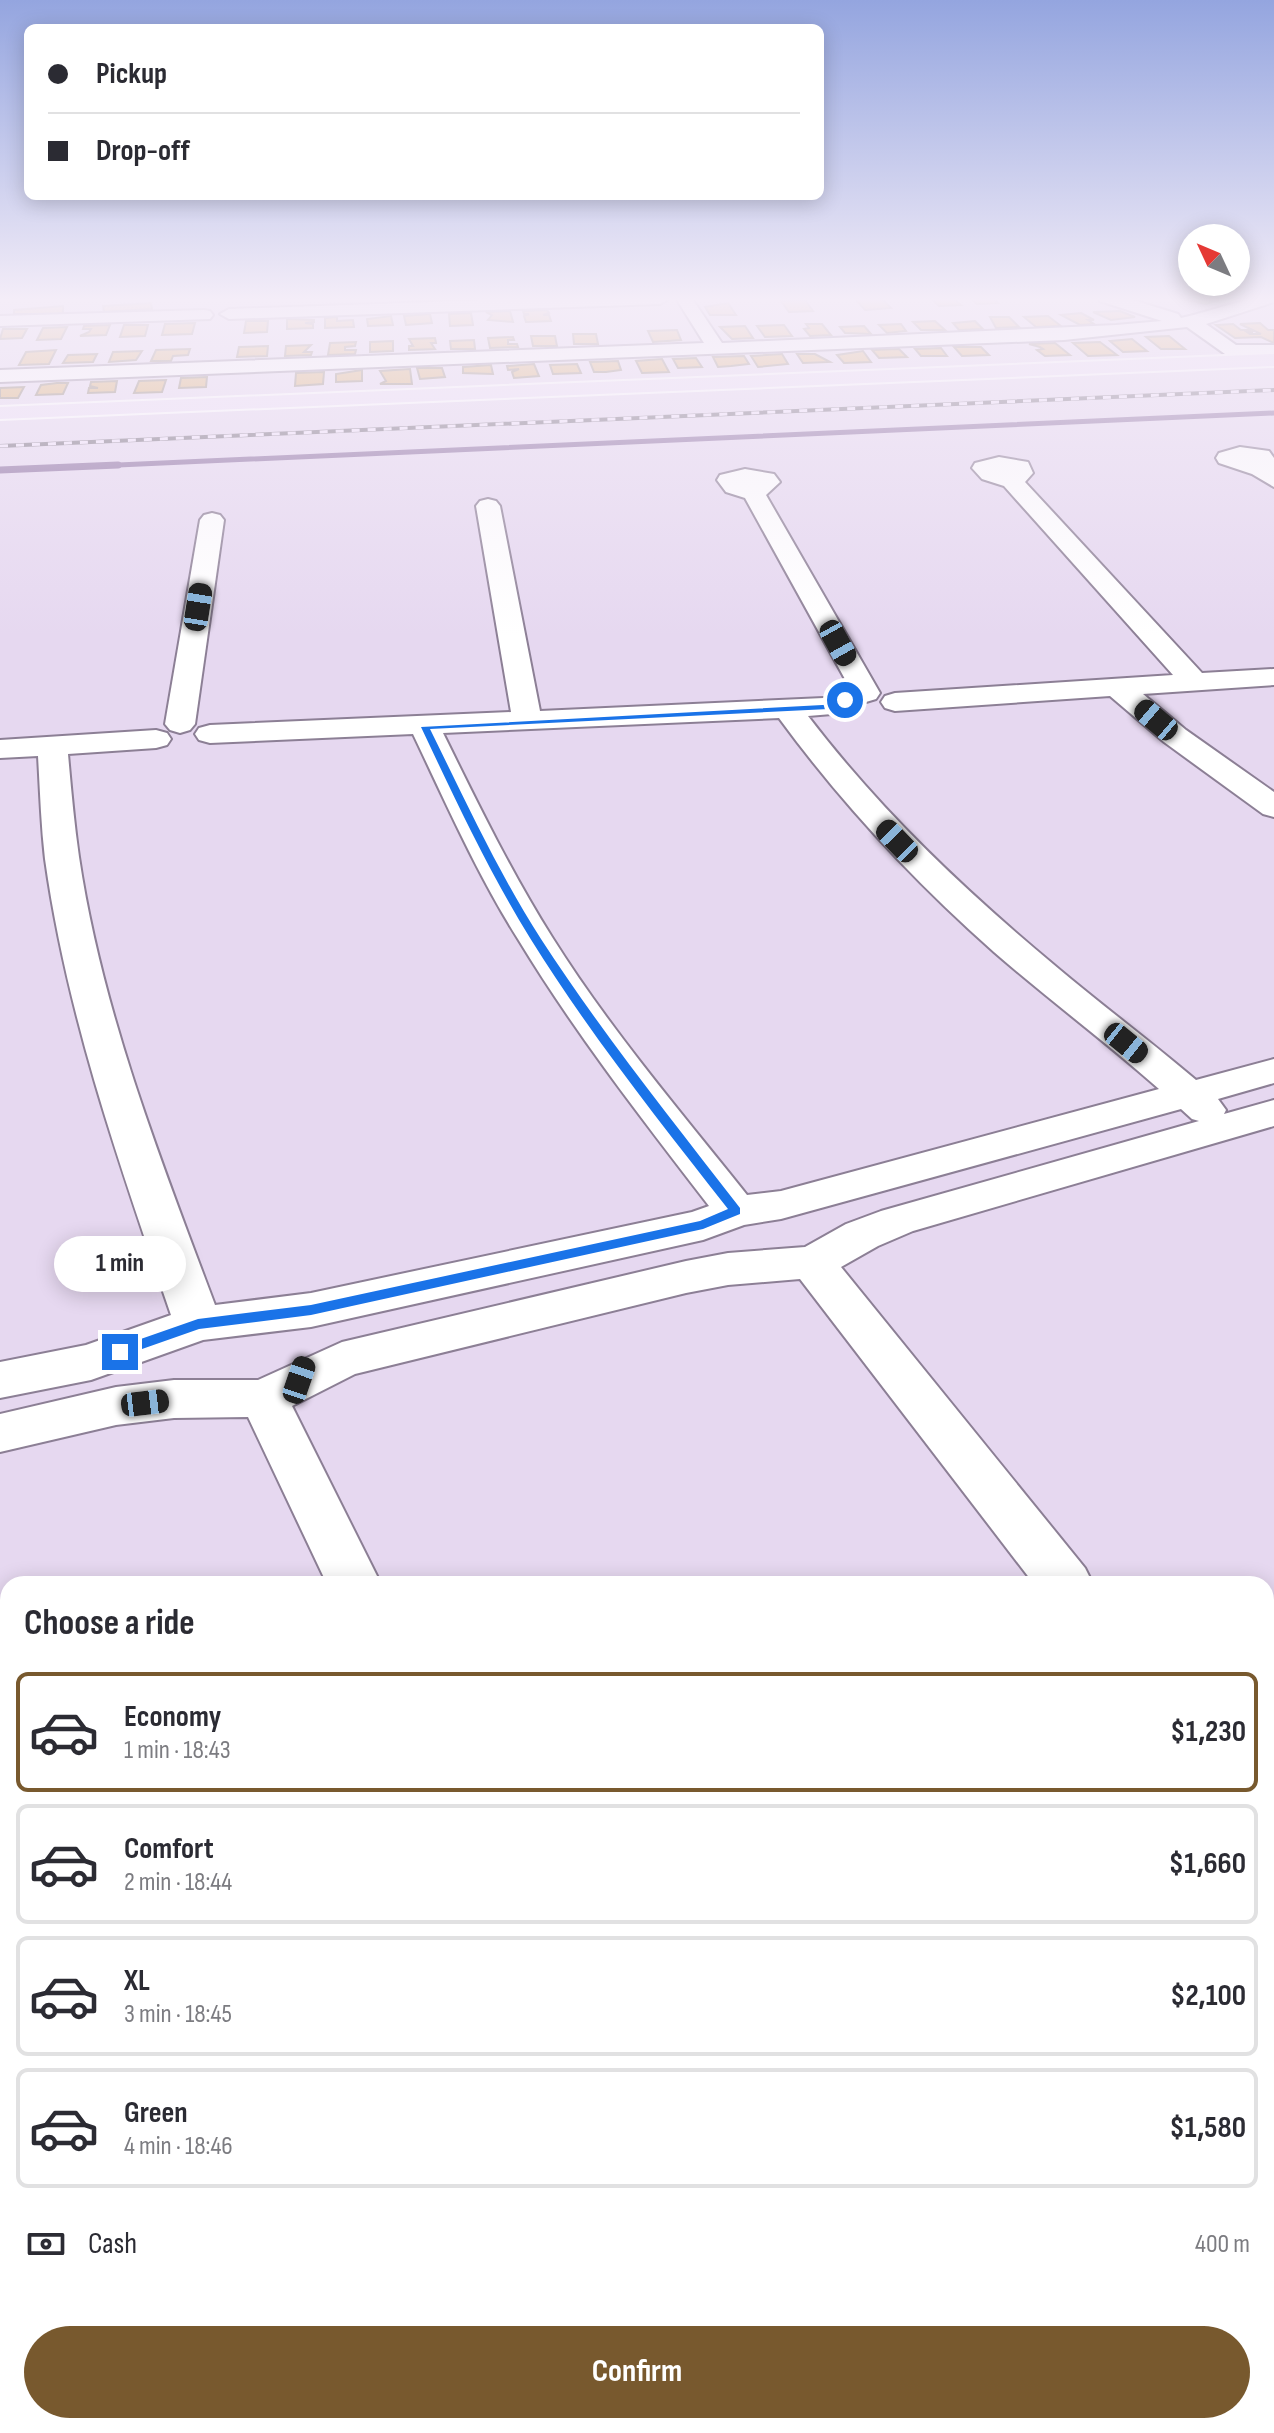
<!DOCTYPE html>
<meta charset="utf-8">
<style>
body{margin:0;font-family:"Sofia Sans Condensed",sans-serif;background:#f7f7f7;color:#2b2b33;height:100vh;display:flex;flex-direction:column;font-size:30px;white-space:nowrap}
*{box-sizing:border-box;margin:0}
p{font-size:26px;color:#7c7c81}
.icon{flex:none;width:44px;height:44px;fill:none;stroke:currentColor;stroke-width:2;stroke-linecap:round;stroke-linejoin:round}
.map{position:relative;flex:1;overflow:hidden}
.side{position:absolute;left:0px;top:1576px;width:1274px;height:858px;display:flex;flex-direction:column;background:#fff;border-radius:24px 24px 0 0;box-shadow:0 4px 20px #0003}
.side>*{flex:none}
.banner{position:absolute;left:24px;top:24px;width:800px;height:176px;border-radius:12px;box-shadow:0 4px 20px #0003;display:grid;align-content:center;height:176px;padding:0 24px;background:#fff}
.needle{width:52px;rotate:314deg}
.buttons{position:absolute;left:1178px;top:224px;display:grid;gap:16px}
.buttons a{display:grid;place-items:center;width:72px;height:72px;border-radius:50%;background:#fff;box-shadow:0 4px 20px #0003;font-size:40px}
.end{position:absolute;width:36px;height:36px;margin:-18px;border:10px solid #1a73e8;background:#fff;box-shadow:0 0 0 4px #fff}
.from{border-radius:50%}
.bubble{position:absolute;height:56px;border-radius:28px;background:#fff;box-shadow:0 4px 20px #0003;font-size:26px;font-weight:700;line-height:56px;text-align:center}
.car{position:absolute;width:24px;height:48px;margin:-24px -12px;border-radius:10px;box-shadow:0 0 6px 2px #0007;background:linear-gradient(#222 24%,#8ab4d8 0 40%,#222 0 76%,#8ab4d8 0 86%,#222 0)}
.banner b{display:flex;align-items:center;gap:28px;height:76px;font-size:30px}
.banner b+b{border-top:2px solid #e1e1e2}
.banner i{width:20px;height:20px;background:#2b2b33}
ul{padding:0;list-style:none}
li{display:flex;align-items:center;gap:24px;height:120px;margin:0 16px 12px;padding:0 8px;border:4px solid #e1e1e2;border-radius:12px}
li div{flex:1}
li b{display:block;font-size:30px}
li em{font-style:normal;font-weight:700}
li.current{border-color:#78592e}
li>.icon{width:72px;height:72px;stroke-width:1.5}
h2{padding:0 24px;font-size:36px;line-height:96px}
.pay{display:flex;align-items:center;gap:20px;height:88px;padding:0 24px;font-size:30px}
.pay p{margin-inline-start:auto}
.primary-button{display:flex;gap:16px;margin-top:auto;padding:16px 24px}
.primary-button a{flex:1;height:92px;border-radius:48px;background:#78592e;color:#fff;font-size:32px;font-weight:700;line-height:92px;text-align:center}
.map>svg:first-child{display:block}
</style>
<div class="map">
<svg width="1274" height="2433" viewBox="0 0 1274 2433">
<rect width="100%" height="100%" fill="#e6d8f0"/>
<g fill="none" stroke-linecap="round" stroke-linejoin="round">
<!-- stream-far1 -->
<path stroke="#8b6ea0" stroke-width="5" d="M74,467l1200,-54"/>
<!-- stream -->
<path stroke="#8b6ea0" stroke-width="7" d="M0,470l118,-5"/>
</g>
<!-- building -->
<g fill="#daa863" stroke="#8a7b67" stroke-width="2">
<path d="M929,297h23l9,8 -22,1z"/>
<path d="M968,297h23l7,6 -21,1z"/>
<path d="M1172,297h32l15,3 -13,4z"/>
<path d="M881,298l10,10 -26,2 -10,-11z"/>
<path d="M805,300l8,11 -24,1 -8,-11z"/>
<path d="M151,303l1,6 -48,3 -1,-6z"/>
<path d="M728,303l8,12h-26l-5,-8z"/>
<path d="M63,306v8h-49v-4z"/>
<path d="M547,310l2,3 -6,2h6l2,6 -25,1 -2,-6 5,-2h-5l-1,-3z"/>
<path d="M510,311l3,11 -25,-2 4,-5 -6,-3z"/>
<path d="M1120,311l15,6 -24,3 -18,-8z"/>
<path d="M471,313l2,12 -23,1 -1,-12z"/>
<path d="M1081,313l13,7h-6l6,4 -14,1 -19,-10z"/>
<path d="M430,314l2,9 -26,2 -2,-9z"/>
<path d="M391,316l2,9 -25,1 -1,-7z"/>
<path d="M1048,316l13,10 -25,1 -12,-10z"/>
<path d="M337,317v4l16,-1 1,7 -29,1v-10z"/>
<path d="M990,317h19l10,10 -23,1z"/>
<path d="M287,319l27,1v2l-9,1 8,1v4l-26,1z"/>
<path d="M246,321h22l-1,11 -23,1z"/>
<path d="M935,321l10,9h-24l-8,-8z"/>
<path d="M975,321l8,8 -24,1 -6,-7z"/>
<path d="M195,323l-3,11 -30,1 3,-11z"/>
<path d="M1260,323l8,7h6v13l-13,-6 -26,1 -19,-13 17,-1 8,6h8l4,2h-6l3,2h11l-21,-10z"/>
<path d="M806,324h16l9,11 -21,1 -6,-7 5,-1z"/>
<path d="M901,324l5,7 -19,2 -8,-8z"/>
<path d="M110,325l-4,10 -26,1 9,-4 2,-3h-8l1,-3z"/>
<path d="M124,325h24l-3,11 -25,1z"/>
<path d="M784,325l8,11 -27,1 -8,-11z"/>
<path d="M745,326l8,12 -21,1 -12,-12z"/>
<path d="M864,326l7,8 -26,-1 -5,-6z"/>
<path d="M67,327l-6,12 -24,1 6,-12z"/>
<path d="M3,329h24l-5,9 -22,1z"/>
<path d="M677,330l4,10 -28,2 -5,-11z"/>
<path d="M573,334h23l2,10h-24z"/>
<path d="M531,336h24l2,10h-24z"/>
<path d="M1169,336l16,13h-24l-15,-12z"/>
<path d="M513,337l1,3h-6v4h9l1,3 -28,1 -2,-10z"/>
<path d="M435,338l1,5h-5l4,6 -26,1v-4h4l-4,-7z"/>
<path d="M1132,339l15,12 -24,1 -13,-11z"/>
<path d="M474,340l1,9h-24l-1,-8z"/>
<path d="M393,341v10l-23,1v-10z"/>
<path d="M356,342l-1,4 -10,1v3h11l-1,4 -27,1 2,-12z"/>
<path d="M1100,342l17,13 -29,1 -15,-13z"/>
<path d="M1055,343l15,12 -25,1 -8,-6 6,-1 -3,-2 -11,-3z"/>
<path d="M311,345l-7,7h8l-1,3 -26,1 1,-10z"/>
<path d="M268,346l-1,10 -30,1 2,-10z"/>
<path d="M954,347h27l8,8 -27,1z"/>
<path d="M941,348l6,8h-26l-6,-7z"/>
<path d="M190,349l-2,6 -15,1 -2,5h-20l5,-11z"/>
<path d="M899,349l8,8 -28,1 -7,-8z"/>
<path d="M56,350l-7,14 -30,1 7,-13z"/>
<path d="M142,351l-6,9 -27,2 4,-10z"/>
<path d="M863,351l8,11 -27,1 -7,-8z"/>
<path d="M97,354l-4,8 -30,1 5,-8z"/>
<path d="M782,354l6,10 -30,3 -7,-11z"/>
<path d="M797,354h18l15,8 -27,1z"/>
<path d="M744,356l5,8 -18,2 -13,1 -5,-10z"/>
<path d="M696,358l6,9 -24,1 -5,-9z"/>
<path d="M662,359l7,13 -27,1 -6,-12z"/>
<path d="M618,361l3,9 -15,2h-12l-4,-10z"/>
<path d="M534,364l5,12 -25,2 -2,-6 7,-3 -11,1 -1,-4z"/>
<path d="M577,364l4,9 -28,1 -3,-9z"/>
<path d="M491,365l2,9 -30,-1v-6z"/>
<path d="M417,368h25l3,9 -25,2z"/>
<path d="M410,369l2,15h-32l6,-3 -6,-10z"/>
<path d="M362,370v11l-26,1v-8z"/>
<path d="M324,372l-1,12 -28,2 1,-13z"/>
<path d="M207,377l-1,10 -27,1 2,-10z"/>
<path d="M166,380l-4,12 -28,1 5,-12z"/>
<path d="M117,381l-2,11 -27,1 1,-5h9l-8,-2 1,-4z"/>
<path d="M57,383h11l-5,11 -27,1 5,-10z"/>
<path d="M24,387l-6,11h-18v-10z"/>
</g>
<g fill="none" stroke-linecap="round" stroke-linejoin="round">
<!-- minor casing -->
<g stroke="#8c7f95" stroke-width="4">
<g id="minor">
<path d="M576,297l92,2 -8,5 -431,15 -9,-5 9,-5z"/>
<path d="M679,297h12l31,46 394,-18 46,-4 -62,-20 -2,-4h25l55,17 3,4c28,-6 66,-21 93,-21v5l-68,22 30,21h38v12l-49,-3 -38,-27 -123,13 -1064,42v-12l704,-27 -27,-43z"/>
<path d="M204,310l6,1 3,4 -3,4 -210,7v-10z"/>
<path d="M1240,447l29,4 5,7v29l-22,-13 -33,-11 -3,-5 3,-5z"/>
<path d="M999,457l29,5 5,11 -8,9 177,191 72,-4v16l-131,9 43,36 88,62v25l-11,-3 -99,-72 -54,-46 -215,15 -10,-3 -4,-6 4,-6 10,-3 278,-18 -169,-189 -22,-7 -10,-11 3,-5z"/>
<path d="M745,469l29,5 6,8 -14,13 114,198 -4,6 -10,3 -10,-3 -111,-201 -19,-6 -9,-12 3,-5z"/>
<path d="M488,499l8,2 4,5 40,205 306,-14 10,3 4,6 -4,6 -48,4c71,93 155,173 245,248 47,40 96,76 143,116l78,-21v24l-56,16 8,11 -2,4 50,-14v26l-361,105 -35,15 -37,21 244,301 8,16h-59l-234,-305 -72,6 -42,8 -331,81 -63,32 89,178h-54l-79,-167 -74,1 -58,7 -116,27v-38l116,-27 58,-7h84l84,-38 344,-81 42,-8 77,-6 41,-23 35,-13 318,-90 -7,-2 -11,-10 -400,110 -37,6 -41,15 -392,87 -108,13 -112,40 -91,18v-36l86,-17 85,-30c-51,-149 -104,-299 -126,-456 -4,-34 -5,-69 -7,-103l-38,2v-18l156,-10 11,3 4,6 -4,6 -11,3 -88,6c3,34 6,69 11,103 23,154 81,302 136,448l96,-12 381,-81 17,-6c-67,-87 -134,-173 -191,-267 -41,-65 -72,-136 -105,-205l-203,9 -11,-3 -4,-6 4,-6 11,-3 301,-13 -35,-206 4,-5zM779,718c63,86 135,163 215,234 54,47 112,90 165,137l-378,102 -34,4c-67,-84 -138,-167 -195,-258 -41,-65 -75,-135 -109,-204z"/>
<path d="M212,513l8,2 4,5 -29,204 -5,6 -10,3 -10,-3 -5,-6 35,-204 4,-5z"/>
<path d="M1274,1664v53l-8,3v-53z"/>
<path d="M1266,1824l8,3v68l-8,-3z"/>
<path d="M617,2426h80l2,7h-80z"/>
</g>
</g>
<!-- major casing -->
<g stroke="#fff" stroke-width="4">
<path id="major" d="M1274,354v12l-1274,53v-12z"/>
</g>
<!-- minor -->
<use href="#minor" fill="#fff" fill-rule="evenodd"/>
<!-- major -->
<use href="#major" fill="#eddff7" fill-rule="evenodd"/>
<!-- rail casing -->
<g stroke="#756c7b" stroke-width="4">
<path id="rail" d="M0,446l1274,-56"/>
</g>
<!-- rail -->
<use href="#rail" stroke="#f3e5fd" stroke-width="3" stroke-dasharray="8" stroke-linecap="butt"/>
</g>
<!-- sky -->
<linearGradient id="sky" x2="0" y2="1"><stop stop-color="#94a5df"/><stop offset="0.47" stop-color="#f4edf8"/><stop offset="1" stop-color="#f4edf8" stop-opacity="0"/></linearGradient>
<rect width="1274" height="637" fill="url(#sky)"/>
<!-- route -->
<path fill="#1a73e8" d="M842,699h6l1,9 -419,21c35,71 68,143 111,210 61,94 131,181 199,269v6l-37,15 -392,86 -112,14 -74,26h-10v-7l83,-29 113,-14 389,-84 28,-12c-69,-88 -139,-176 -198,-271 -42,-68 -75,-139 -109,-211l420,-23z"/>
</svg>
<div class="buttons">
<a><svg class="needle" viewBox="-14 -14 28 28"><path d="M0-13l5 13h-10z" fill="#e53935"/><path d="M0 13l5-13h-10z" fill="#7c7c81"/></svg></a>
</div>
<i class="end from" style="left:845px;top:700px"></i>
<i class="end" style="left:120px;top:1352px"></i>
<div class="bubble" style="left:54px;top:1236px;width:132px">1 min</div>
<i class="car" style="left:198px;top:607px;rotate:9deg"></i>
<i class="car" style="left:838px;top:643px;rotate:151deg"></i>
<i class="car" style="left:1156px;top:720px;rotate:310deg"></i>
<i class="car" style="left:897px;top:841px;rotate:316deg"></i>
<i class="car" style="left:1126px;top:1043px;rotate:129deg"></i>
<i class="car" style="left:299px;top:1380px;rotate:19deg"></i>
<i class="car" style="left:145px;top:1403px;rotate:83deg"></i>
<div class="banner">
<b><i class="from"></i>Pickup</b>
<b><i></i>Drop-off</b>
</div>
<section class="side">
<h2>Choose a ride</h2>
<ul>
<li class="current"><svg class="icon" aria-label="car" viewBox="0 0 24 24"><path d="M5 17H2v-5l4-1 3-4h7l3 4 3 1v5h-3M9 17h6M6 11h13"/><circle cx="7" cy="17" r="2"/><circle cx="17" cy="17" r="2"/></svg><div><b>Economy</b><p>1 min · 18:43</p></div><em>$1,230</em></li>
<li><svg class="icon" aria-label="car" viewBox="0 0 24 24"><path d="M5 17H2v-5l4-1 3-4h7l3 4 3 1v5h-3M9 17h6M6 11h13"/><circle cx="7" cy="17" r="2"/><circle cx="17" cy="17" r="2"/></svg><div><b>Comfort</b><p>2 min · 18:44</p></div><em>$1,660</em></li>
<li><svg class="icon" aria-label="car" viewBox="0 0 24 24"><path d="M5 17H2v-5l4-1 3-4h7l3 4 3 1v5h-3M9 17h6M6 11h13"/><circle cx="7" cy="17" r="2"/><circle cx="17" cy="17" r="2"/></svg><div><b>XL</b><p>3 min · 18:45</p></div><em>$2,100</em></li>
<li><svg class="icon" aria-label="car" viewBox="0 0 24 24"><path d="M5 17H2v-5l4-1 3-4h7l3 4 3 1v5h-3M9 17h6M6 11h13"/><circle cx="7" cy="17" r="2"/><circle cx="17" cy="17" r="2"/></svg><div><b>Green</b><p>4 min · 18:46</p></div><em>$1,580</em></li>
</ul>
<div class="pay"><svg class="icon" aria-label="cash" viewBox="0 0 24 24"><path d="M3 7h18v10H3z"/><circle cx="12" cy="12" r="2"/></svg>Cash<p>400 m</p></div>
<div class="primary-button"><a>Confirm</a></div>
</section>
</div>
